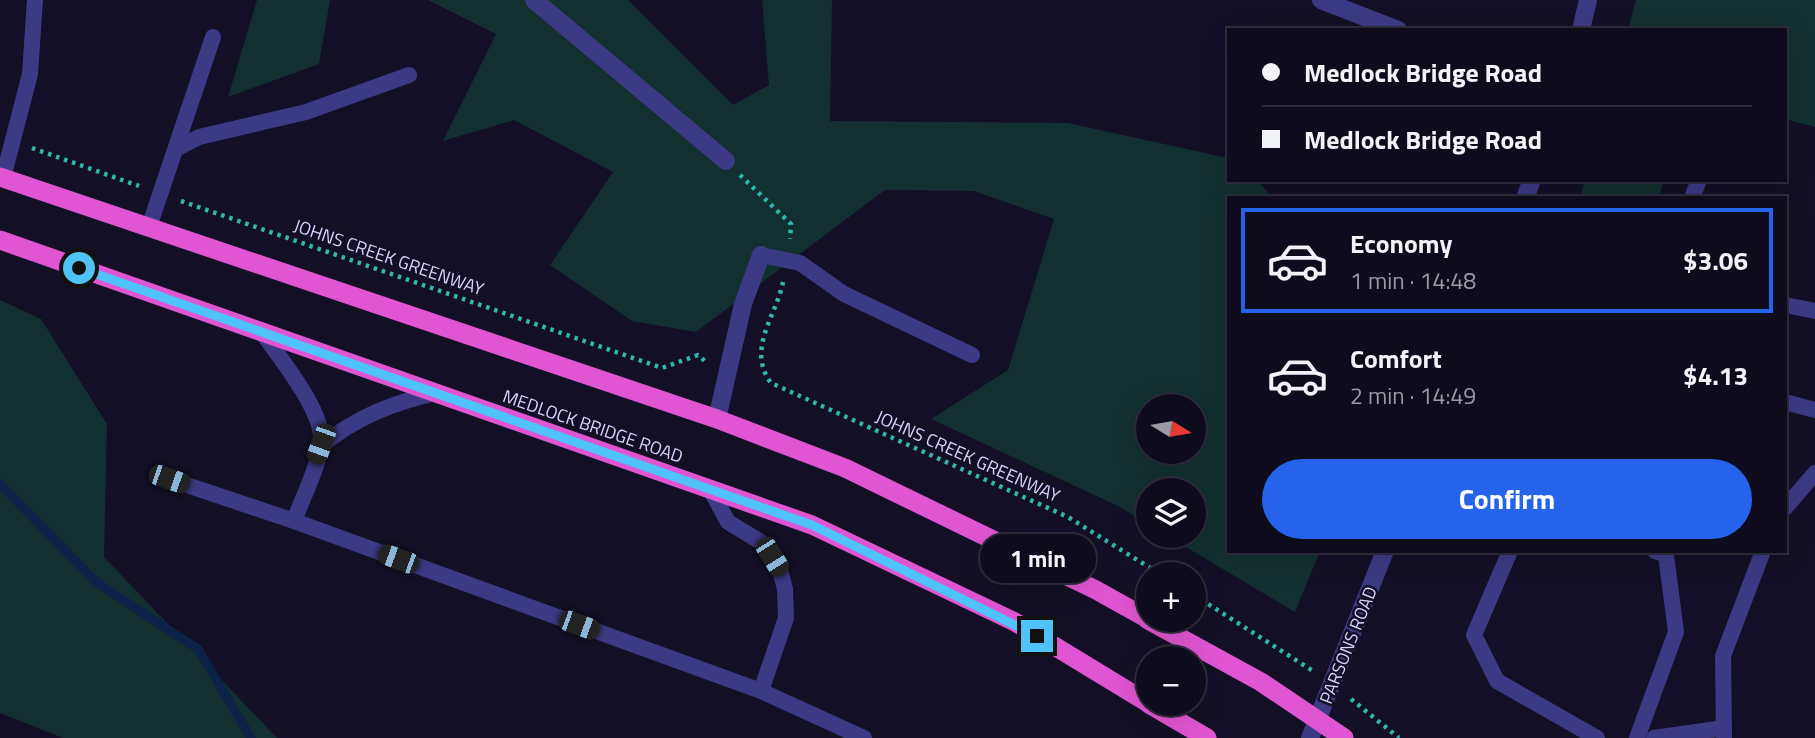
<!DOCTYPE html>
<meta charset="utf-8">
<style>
body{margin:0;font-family:"Titillium Web",sans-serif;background:#171425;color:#f1f3f6;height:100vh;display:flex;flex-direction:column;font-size:26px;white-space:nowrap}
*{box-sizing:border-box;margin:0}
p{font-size:23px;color:#9b9ba3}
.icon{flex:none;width:38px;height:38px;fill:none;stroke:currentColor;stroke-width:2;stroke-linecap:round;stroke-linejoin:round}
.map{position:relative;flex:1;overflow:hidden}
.side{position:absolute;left:1227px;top:196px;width:560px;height:357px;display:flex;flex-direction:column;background:#0e0b1c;border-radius:0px;box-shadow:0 7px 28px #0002,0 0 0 2px #2e2b3b}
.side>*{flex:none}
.guide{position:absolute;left:1227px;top:28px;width:560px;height:154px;border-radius:0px;box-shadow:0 7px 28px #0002,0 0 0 2px #2e2b3b;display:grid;align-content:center;height:154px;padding:0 35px;background:#0e0b1c}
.needle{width:46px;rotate:101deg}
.buttons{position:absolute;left:1136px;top:394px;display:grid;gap:14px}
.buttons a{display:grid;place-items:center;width:70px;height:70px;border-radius:50%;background:#0e0b1c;box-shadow:0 7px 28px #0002,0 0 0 2px #2e2b3b;font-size:35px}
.end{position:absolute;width:32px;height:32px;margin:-16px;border:9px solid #4fc3f7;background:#111;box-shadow:0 0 0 4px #111}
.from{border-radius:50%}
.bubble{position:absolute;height:49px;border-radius:24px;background:#0e0b1c;box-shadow:0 7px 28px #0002,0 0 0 2px #2e2b3b;font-size:23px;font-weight:700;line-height:49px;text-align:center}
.car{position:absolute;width:21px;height:42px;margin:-21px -10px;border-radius:9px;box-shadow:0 0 5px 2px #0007;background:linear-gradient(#222 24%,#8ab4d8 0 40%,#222 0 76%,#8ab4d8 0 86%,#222 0)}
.guide b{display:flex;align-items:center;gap:24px;height:66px;font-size:26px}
.guide b+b{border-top:2px solid #2e2b3b}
.guide i{width:18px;height:18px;background:#f1f3f6}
ul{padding:12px 0 0;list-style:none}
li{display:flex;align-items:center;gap:21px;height:105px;margin:0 14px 10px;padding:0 21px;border:4px solid transparent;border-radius:0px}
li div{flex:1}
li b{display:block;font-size:26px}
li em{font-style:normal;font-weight:700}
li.on{border-color:#2563eb}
li>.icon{width:63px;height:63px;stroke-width:1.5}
.primary-button{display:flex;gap:14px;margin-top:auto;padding:14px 35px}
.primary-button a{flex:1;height:80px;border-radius:42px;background:#2563eb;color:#fff;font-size:28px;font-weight:700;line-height:80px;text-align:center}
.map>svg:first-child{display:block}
</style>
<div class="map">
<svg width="1815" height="738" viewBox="0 0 1815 738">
<rect width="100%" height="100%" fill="#130f26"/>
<!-- green -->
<g fill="#12302f" fill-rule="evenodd">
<path d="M257,0h73l-11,64 -91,33z"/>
<path d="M428,0h200l105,105 36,-20 -7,-85h70l-2,121 238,2 160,35v22h29l16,18h-45v353h92l-25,61 -128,-76h27v-46h-46v34l-30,-18 -187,-87 77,-49 46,-151 -80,-28 -89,-1 -189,142 -64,-11 -82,-56 63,-93 -99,-52 -71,21 53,-107zM1148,406h46v46h-46z"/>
<path d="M1636,0h179v127l-30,-8v-89h-157z"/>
<path d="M1585,180h79l-5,18h-79z"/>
<path d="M0,300l41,19 66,105 -3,133 173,181h-214l-63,-25z"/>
</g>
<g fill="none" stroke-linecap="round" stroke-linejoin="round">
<!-- stream -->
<path stroke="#0c2248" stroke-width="9" d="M0,484l96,98 102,67 53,89"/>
<!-- path -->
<g stroke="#2fb8b0" stroke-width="4.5" stroke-dasharray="3.5 5" stroke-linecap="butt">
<path d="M32,148l107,38"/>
<path d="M740,175l51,49 -1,15"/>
<path d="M181,201l481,167 36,-13 8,7"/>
<path d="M783,282c-7,35 -37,67 -12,101l297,134 92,57"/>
<path d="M1194,595l119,76"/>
<path d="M1351,699l48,39"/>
</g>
<!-- service -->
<g stroke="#3d3a85" stroke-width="16">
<path d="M176,149l23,-12 107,-25 103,-37"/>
<path d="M3,178l27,-104 5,-74"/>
<path d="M1692,198l7,-18"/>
<path d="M149,227l64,-190"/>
<path d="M761,255l39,8 44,31 128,61"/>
<path d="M1785,305l30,6"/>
<path d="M262,332c18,27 64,81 59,113 -3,23 -19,54 -27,76l467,170 103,47"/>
<path d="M1785,402l30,8"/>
<path d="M322,445c35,-28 70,-42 114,-52"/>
<path d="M169,479l125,42"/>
<path d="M710,489l18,33 36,22 16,26 5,19 1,29 -25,73"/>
<path d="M1785,508l30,-35"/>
<path d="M1510,551l-36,84 23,46 100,57"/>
<path d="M1637,738l39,-106 -10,-77 -11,-4"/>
<path d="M1654,738l70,-10"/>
<path d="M1724,738l-1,-82 40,-105"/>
</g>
<!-- minor -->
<g stroke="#3d3a85" stroke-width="18">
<path d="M534,0l192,161"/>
<path d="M1321,0l77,30"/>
<path d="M1581,30l7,-30"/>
<path d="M1525,198l7,-18"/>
<path d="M717,419l26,-115 18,-49"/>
<path d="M1310,738l75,-187"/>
</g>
<!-- trunk -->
<g stroke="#e055d1" stroke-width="19">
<path d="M0,177l717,242 128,49 251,122 52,29"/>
<path d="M0,240l812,285 203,97 133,81"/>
<path d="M1148,620l113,62 83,56"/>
<path d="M1149,704l58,34"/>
</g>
</g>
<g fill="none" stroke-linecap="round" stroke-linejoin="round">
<!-- route -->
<path stroke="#4fc3f7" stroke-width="9" d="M79,268l733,257 225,111"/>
</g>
<g text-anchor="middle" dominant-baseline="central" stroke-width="5" stroke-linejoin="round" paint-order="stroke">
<!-- street labels -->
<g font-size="18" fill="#d9d4ff" stroke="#130f26">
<text transform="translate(389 257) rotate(19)">JOHNS CREEK GREENWAY</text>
<text transform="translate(593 426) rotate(19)">MEDLOCK BRIDGE ROAD</text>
<text transform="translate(968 456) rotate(24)">JOHNS CREEK GREENWAY</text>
<text transform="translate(1348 645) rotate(-68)">PARSONS ROAD</text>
</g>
</g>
</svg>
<div class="buttons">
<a><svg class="needle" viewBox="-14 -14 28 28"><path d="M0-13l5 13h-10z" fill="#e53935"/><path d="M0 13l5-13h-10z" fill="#9b9ba3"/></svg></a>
<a><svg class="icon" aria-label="layers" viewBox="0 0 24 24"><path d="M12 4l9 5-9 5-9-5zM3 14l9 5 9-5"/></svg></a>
<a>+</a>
<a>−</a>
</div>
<i class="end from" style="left:79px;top:268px"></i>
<i class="end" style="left:1037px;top:636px"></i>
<div class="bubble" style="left:980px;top:534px;width:116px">1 min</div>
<i class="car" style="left:321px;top:444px;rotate:200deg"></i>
<i class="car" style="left:169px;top:479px;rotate:109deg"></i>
<i class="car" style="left:772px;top:557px;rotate:148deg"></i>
<i class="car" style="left:398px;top:559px;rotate:290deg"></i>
<i class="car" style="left:579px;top:625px;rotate:110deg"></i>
<div class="guide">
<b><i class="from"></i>Medlock Bridge Road</b>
<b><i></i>Medlock Bridge Road</b>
</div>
<section class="side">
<ul>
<li class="on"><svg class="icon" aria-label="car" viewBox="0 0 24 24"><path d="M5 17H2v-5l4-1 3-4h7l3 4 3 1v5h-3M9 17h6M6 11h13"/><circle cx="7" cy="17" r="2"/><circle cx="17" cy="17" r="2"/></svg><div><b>Economy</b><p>1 min · 14:48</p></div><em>$3.06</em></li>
<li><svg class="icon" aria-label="car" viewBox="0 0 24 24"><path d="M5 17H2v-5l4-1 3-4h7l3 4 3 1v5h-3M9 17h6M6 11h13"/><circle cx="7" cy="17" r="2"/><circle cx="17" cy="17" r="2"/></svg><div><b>Comfort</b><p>2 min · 14:49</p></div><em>$4.13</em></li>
</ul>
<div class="primary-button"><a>Confirm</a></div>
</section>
</div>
